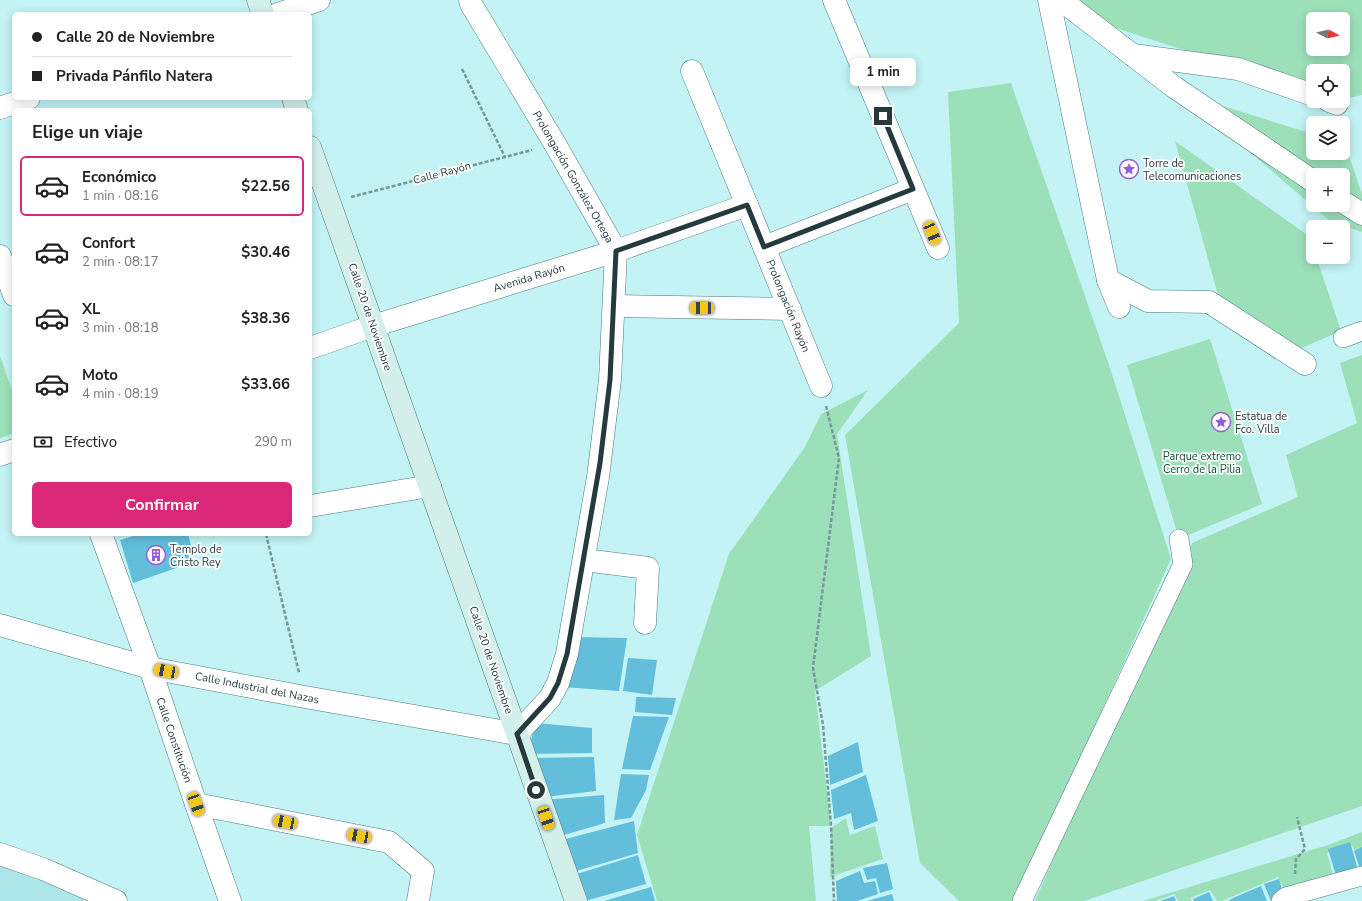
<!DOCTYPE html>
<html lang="es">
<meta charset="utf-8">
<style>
body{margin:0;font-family:"Nunito Sans",sans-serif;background:#f2f2f2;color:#222;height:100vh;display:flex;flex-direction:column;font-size:15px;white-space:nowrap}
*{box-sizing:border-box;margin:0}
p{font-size:13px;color:#767676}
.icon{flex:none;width:22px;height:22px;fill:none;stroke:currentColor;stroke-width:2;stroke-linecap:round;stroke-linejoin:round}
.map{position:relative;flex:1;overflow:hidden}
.details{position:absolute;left:12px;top:108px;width:300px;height:428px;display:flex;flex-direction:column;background:#fff;border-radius:6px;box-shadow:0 2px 10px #0003}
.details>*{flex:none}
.hud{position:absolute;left:12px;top:12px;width:300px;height:88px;border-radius:6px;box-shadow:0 2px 10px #0003;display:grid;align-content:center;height:88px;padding:0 20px;background:#fff}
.needle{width:26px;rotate:97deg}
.fabs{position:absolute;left:1306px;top:12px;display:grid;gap:8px}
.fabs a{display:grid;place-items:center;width:44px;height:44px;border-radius:6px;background:#fff;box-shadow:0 2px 10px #0003;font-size:20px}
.end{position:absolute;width:18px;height:18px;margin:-9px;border:5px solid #263a3b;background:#fff;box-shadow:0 0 0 2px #fff}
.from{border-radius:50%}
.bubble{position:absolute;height:28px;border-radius:6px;background:#fff;box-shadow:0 2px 10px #0003;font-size:13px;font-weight:700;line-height:28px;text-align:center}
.car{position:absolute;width:12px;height:24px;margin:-12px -6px;border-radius:5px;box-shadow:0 0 3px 1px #0007;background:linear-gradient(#f5c518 24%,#345 0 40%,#f5c518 0 76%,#345 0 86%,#f5c518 0)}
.hud b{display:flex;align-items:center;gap:14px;height:38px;font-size:15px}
.hud b+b{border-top:1px solid #e0e0e0}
.hud i{width:10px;height:10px;background:#222}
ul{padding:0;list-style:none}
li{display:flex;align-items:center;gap:12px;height:60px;margin:0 8px 6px;padding:0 12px;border:2px solid transparent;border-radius:6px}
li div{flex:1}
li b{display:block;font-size:15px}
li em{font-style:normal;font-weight:700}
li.on{border-color:#db2777}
li>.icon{width:36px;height:36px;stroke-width:1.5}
h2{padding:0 20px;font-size:18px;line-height:48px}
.pay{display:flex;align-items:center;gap:10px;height:44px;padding:0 20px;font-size:15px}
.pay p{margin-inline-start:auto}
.action{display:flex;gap:8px;margin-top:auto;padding:8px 20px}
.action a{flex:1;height:46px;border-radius:6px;background:#db2777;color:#fff;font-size:16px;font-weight:700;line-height:46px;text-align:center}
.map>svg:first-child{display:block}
</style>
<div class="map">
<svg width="1362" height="901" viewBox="0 0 1362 901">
<rect width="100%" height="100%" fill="#c3f3f5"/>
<!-- built -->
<path fill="#ade6e9" d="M0,862l92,39h-92z"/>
<!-- green -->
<g fill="#9ce0b9" fill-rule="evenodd">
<path d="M1067,0h295v95l-19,4v-28h-30v21l-243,-79zM1313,19h30v30h-30z"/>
<path d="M1011,83l99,285 61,191 -156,342h-56l-39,-38 -75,-428 114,-112 -11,-231z"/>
<path d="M1181,93l132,41v19h30v-10l2,1 17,50v38l-31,-10zM1313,175h30v30h-30z"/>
<path d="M1175,141l138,98v18h14l-9,5 23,69 -67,29 -52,-51z"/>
<path d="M1210,339l52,165 -83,35 -52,-174z"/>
<path d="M1362,355v451l-278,95h-49l157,-358 106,-46 -12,-42 71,-32 -17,-60z"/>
<path d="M0,356l14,40v37l-14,5z"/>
<path d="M868,390l-31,44 34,222 -56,35 16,135h-22l7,75h-159l-20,-66 92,-281 76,-107 16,-33z"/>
<path d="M846,818l4,17 25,-9 8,33 -53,18 1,-49z"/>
<path d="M1362,832v19l-5,2 -6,-8 -24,8 9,32 -47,14 -11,-22 -56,24h-5l-7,-11 -20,8 2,3h-14l-3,-7 -20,7h-12l185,-56z"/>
</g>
<!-- building -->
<g fill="#62bedb">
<path d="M133,534h55l3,11 -6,1 6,17 -58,20 -13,-43 13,-4z"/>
<path d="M574,637l53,1 -8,53 -56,-4z"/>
<path d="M628,658l29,2 -5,35 -29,-4z"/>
<path d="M636,697l40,1 -4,17 -37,-3z"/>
<path d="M633,716l36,1 -19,53 -28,-1z"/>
<path d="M535,723l57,5v25l-64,1z"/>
<path d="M858,742l5,30 -33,13 -2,-29z"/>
<path d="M594,757l2,34 -51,6 -17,-39z"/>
<path d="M621,774l28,1 -3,15 -15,28 -17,2z"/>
<path d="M866,775l12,46 -24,9 -3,-17 -17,6 -3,-29z"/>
<path d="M604,795l1,28 -48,14 -13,-37z"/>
<path d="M634,821l4,32 -65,19 -11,-32z"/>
<path d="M1350,842l9,31 -22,6 -9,-30z"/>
<path d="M1362,847v28l-8,-24z"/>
<path d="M638,855l8,29 -61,17 -8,-27z"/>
<path d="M887,863l6,26 -13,4 -4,-15 -9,2 -4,-12z"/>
<path d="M860,871l4,12 11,-2 3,13 -21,7h-20l-1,-20z"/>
<path d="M1279,879l5,17 -8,5h-5l-7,-17z"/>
<path d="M1261,886l6,15h-39l5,-3z"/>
<path d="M651,887l4,14h-51z"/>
<path d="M1209,892l4,9h-19l-1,-2z"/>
<path d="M892,894l2,7h-27z"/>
<path d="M1174,896l2,5h-16z"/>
</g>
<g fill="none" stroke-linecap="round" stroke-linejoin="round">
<!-- pedestrian casing -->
<g stroke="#4d797c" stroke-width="20">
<g id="pedestrian">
<path d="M1343,338l19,-7"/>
<path d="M1022,901l161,-337 -4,-25"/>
<path d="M1281,901l5,-4 76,-21"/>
</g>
</g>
<!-- minor casing -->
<g stroke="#4d797c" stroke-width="23">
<g id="minor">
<path d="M834,0l104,248"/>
<path d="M1049,0l59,280 11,27"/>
<path d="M1061,0l113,87 139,94"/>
<path d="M278,14l41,-14"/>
<path d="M1133,55l105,14 75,26"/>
<path d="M692,71l129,315"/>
<path d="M1329,101l8,3"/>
<path d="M0,108l29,-10"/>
<path d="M1343,202l19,12"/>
<path d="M764,247l149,-58"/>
<path d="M0,256l14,39"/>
<path d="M1108,280l40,21 61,1 96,62"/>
<path d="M614,306l176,3"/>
<path d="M310,348l63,-22 243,-75 131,-46"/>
<path d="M0,455l14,-5"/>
<path d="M310,506l120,-20"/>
<path d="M101,534l49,134 46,136 34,97"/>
<path d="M584,560l64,8 -3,55"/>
<path d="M0,625l150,43 155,29 212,37 33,-36 8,-15 9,-29 31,-177 12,-97 6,-129 -61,-107 -84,-140 -1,-4"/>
<path d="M196,804l193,38 34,29 -5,30"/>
<path d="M0,854l43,15 73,32"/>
</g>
</g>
<!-- secondary casing -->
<g stroke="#4d797c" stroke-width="23">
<g id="secondary">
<path d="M258,0l5,14"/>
<path d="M293,98l4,12"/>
<path d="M310,147l266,754"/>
</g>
</g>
<!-- path -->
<g stroke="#77999a" stroke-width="2.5" stroke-dasharray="4 2" stroke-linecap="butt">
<path d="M462,69l43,88"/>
<path d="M351,197l181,-47"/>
<path d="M826,406l13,52 -26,210 10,57 8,101 3,75"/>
<path d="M266,534l33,139"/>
<path d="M1295,874l1,-15 9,-10 -8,-32"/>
</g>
<!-- pedestrian -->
<use href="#pedestrian" stroke="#fff" stroke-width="19"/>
<!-- minor -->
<use href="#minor" stroke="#fff" stroke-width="22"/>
<!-- secondary -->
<use href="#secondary" stroke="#d2efea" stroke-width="22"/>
</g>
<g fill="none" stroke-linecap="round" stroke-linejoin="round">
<!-- route -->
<path stroke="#263a3b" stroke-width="5" d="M536,790l-19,-56 33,-36 8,-15 9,-29 33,-191 10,-83 6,-129 131,-46 17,42 149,-58 -30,-73"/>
</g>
<!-- icons -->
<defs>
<g id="sight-ring" transform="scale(1)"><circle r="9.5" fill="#fff" stroke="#985dd4" stroke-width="1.5"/><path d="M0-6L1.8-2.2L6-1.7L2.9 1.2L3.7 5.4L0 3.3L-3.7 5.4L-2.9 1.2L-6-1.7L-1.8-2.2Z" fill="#985dd4"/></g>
<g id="building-ring" transform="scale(1)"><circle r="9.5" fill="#fff" stroke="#985dd4" stroke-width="1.5"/><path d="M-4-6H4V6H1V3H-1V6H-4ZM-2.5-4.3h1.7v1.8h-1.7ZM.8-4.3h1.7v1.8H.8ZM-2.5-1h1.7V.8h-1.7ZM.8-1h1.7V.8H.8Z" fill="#985dd4"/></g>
</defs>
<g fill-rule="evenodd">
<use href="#sight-ring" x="1129" y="169"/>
<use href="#sight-ring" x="1221" y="422"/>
<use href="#building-ring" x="156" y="555"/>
</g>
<g text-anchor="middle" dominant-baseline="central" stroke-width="3.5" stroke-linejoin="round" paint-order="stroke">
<!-- poi labels -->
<g font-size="11" fill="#263a3b" stroke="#fff" text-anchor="start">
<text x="1143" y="163">Torre de<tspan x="1143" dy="13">Telecomunicaciones</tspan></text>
<text x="1235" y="416">Estatua de<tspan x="1235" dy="13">Fco. Villa</tspan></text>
<text x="170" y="549">Templo de<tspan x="170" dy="13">Cristo Rey</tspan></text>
</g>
<!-- street labels -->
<g font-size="11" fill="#263a3b" stroke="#fff">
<text transform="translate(442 173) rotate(-15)">Calle Rayón</text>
<text transform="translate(573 177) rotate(60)">Prolongación González Ortega</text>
<text transform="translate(529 278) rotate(-17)">Avenida Rayón</text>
<text transform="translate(788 306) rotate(68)">Prolongación Rayón</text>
<text transform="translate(370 317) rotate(71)">Calle 20 de Noviembre</text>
<text transform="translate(491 660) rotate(71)">Calle 20 de Noviembre</text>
<text transform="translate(257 688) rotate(11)">Calle Industrial del Nazas</text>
<text transform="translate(174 740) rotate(71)">Calle Constitución</text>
</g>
<!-- park labels -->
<g font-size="11" fill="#124d32" stroke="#fff">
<text x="1202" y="456">Parque extremo<tspan x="1202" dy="13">Cerro de la Pilia</tspan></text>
</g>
</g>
</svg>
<div class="fabs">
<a><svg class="needle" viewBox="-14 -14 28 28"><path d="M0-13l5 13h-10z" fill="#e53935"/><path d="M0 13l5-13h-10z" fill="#767676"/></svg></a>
<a><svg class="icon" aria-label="locate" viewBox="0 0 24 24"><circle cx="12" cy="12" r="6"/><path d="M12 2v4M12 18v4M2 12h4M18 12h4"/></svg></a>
<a><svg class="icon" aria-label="layers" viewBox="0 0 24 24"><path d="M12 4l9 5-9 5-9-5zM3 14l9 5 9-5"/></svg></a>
<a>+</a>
<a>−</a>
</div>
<i class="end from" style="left:536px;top:790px"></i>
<i class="end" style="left:883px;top:116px"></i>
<div class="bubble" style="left:850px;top:58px;width:66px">1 min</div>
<i class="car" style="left:932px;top:233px;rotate:157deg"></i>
<i class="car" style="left:702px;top:308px;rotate:271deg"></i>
<i class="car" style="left:166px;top:671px;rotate:281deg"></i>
<i class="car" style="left:196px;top:804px;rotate:160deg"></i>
<i class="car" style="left:546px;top:818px;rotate:161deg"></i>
<i class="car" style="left:285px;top:822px;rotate:281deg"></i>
<i class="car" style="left:359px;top:836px;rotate:281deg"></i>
<div class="hud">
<b><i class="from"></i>Calle 20 de Noviembre</b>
<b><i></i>Privada Pánfilo Natera</b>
</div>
<section class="details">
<h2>Elige un viaje</h2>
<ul>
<li class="on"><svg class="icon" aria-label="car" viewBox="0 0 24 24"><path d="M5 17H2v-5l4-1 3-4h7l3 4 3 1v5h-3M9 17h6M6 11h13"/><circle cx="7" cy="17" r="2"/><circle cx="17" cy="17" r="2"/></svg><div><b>Económico</b><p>1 min · 08:16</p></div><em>$22.56</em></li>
<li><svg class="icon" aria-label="car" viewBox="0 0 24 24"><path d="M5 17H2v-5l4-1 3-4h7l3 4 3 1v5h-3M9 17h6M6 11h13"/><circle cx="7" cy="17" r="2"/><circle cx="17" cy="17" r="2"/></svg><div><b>Confort</b><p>2 min · 08:17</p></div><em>$30.46</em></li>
<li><svg class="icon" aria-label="car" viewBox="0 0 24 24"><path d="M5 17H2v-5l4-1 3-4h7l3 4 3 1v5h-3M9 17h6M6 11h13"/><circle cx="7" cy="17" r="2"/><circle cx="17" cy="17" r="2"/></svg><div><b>XL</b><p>3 min · 08:18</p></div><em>$38.36</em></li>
<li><svg class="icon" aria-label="car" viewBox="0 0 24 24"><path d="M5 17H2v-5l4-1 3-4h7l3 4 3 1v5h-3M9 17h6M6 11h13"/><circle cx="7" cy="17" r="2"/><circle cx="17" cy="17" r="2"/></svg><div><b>Moto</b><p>4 min · 08:19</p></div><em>$33.66</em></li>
</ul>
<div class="pay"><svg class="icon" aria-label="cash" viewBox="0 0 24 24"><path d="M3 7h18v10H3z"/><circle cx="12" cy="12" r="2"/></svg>Efectivo<p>290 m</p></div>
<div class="action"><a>Confirmar</a></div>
</section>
</div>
